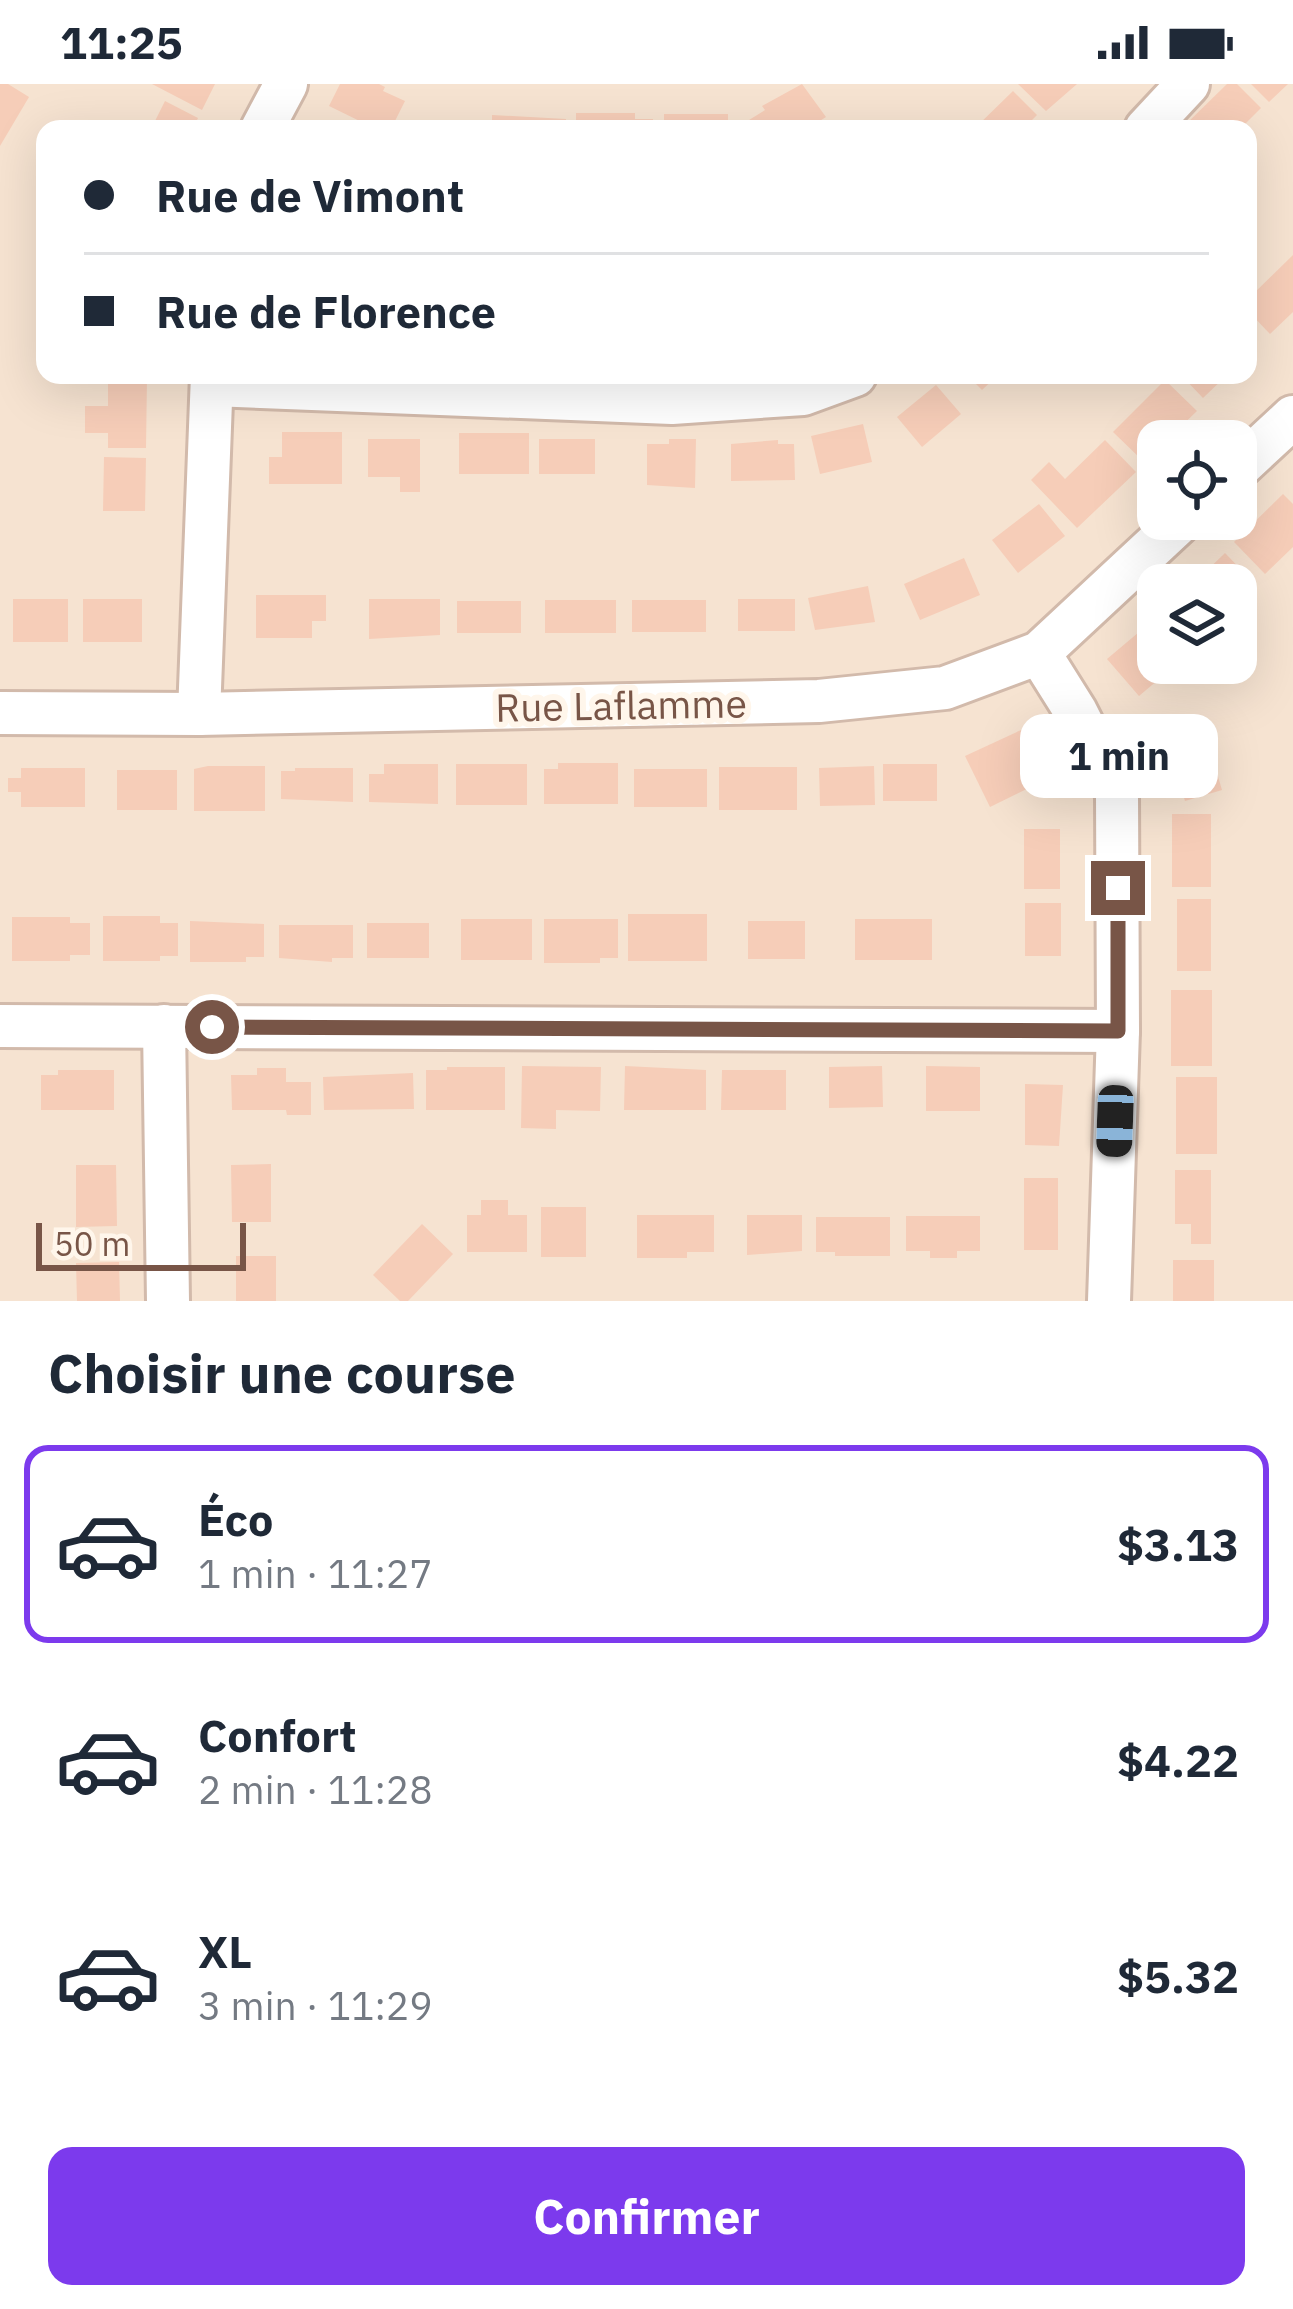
<!DOCTYPE html>
<html lang="fr">
<meta charset="utf-8">
<style>
body{margin:0;font-family:"IBM Plex Sans",sans-serif;background:#f2f2f3;color:#1f2937;height:100vh;display:flex;flex-direction:column;font-size:45px;white-space:nowrap}
*{box-sizing:border-box;margin:0}
p{font-size:39px;color:#747a83}
.icon{flex:none;width:66px;height:66px;fill:none;stroke:currentColor;stroke-width:2;stroke-linecap:round;stroke-linejoin:round}
.map{position:relative;height:1217px;overflow:hidden}
.details{display:flex;flex-direction:column;background:#fff;flex:1}
.details>*{flex:none}
.top-card{position:absolute;left:36px;top:36px;width:1221px;height:264px;border-radius:24px;box-shadow:0 12px 48px #0002;display:grid;align-content:center;height:264px;padding:0 48px;background:#fff}
.controls{position:absolute;left:1137px;top:336px;display:grid;gap:24px}
.controls a{display:grid;place-items:center;width:120px;height:120px;border-radius:24px;background:#fff;box-shadow:0 12px 48px #0002;font-size:60px}
.scale{position:absolute;left:36px;bottom:30px;width:210px;box-sizing:border-box;padding-left:12px;border:6px solid #785547;border-top:0;font-size:33px;line-height:42px;white-space:nowrap;color:#785547;-webkit-text-stroke:9px #fff6eb;paint-order:stroke}
.end{position:absolute;width:54px;height:54px;margin:-27px;border:15px solid #785547;background:#fff;box-shadow:0 0 0 6px #fff}
.from{border-radius:50%}
.bubble{position:absolute;height:84px;border-radius:24px;background:#fff;box-shadow:0 12px 48px #0002;font-size:39px;font-weight:700;line-height:84px;text-align:center}
.car{position:absolute;width:36px;height:72px;margin:-36px -18px;border-radius:15px;box-shadow:0 0 9px 3px #0007;background:linear-gradient(#222 24%,#8ab4d8 0 40%,#222 0 76%,#8ab4d8 0 86%,#222 0)}
.top-card b{display:flex;align-items:center;gap:42px;height:114px;font-size:45px}
.top-card b+b{border-top:3px solid #e0e1e3}
.top-card i{width:30px;height:30px;background:#1f2937}
ul{padding:0;list-style:none}
li{display:flex;align-items:center;gap:36px;height:198px;margin:0 24px 18px;padding:0 24px;border:6px solid transparent;border-radius:24px}
li div{flex:1}
li b{display:block;font-size:45px}
li em{font-style:normal;font-weight:700}
li.on{border-color:#7c3aed}
li>.icon{width:108px;height:108px;stroke-width:1.5}
h2{padding:0 48px;font-size:54px;line-height:144px}
.button{display:flex;gap:24px;margin-top:auto;padding:24px 48px}
.button a{flex:1;height:138px;border-radius:24px;background:#7c3aed;color:#fff;font-size:48px;font-weight:700;line-height:138px;text-align:center}
.status{display:flex;justify-content:space-between;align-items:center;height:84px;padding:0 60px;background:#fff;direction:ltr}
.status svg{height:33px;fill:currentColor}
.map>svg:first-child{display:block}
</style>
<div class="status"><b>11:25</b><svg viewBox="0 0 49 12"><path d="M0 12V9h3v3zM5 12V6h3v6zM10 12V3h3v9zM15 12V0h3v12zM26 1h20v11H26zM47 4h2v5h-2z"/></svg></div>
<div class="map">
<svg width="1293" height="1217" viewBox="0 0 1293 1217">
<rect width="100%" height="100%" fill="#fef2e3"/>
<!-- residential -->
<path fill="#f6e3d1" fill-rule="evenodd" d="M0,0h1293v1217h-1293zM45,45h1203v246h-1203zM1158,357h78v78h-78zM1158,501h78v78h-78z"/>
<!-- building -->
<g fill="#f6cdb8">
<path d="M0,0h8l21,13 -29,49z"/>
<path d="M152,0h63l-13,26z"/>
<path d="M340,0h39l6,3 -2,4 22,10 -14,28h-15l-47,-23z"/>
<path d="M802,0l24,33 -19,12h-52l-6,-9 16,-10 -3,-4z"/>
<path d="M1018,0h59l-31,27z"/>
<path d="M1227,0h10l24,24 -21,21h-59z"/>
<path d="M1251,0h37l-19,18z"/>
<path d="M1013,7l24,24 -11,11 2,3h-54z"/>
<path d="M165,17l33,17 -5,11h-42z"/>
<path d="M576,29h59v6h18v10h-77z"/>
<rect x="664" y="30" width="64" height="15"/>
<path d="M492,31l74,4v10h-74z"/>
<path d="M1293,171v57l-23,22 -22,-23v-12z"/>
<path d="M967,291h31l-16,15z"/>
<path d="M1181,291h46l-24,23z"/>
<path d="M108,294h39l-1,70h-38v-15h-23v-27h23z"/>
<path d="M1165,296l32,31 -31,30h-8v9l-4,-4 -13,13 -28,-27z"/>
<path d="M936,301l25,29 -39,33 -25,-30z"/>
<path d="M863,340l9,38 -52,12 -9,-38z"/>
<path d="M282,348h60v52h-73v-27h13z"/>
<rect x="459" y="349" width="70" height="41"/>
<path d="M368,355h52v53h-20v-15h-32z"/>
<rect x="539" y="355" width="56" height="35"/>
<path d="M669,355h27l-1,49 -48,-3v-41h22z"/>
<path d="M778,356v4h16l1,36 -64,1v-37z"/>
<path d="M1105,356l31,32 -59,56 -46,-48 18,-18 16,17z"/>
<path d="M104,373l42,1 -1,53h-42z"/>
<path d="M1283,410l10,10v43l-28,27 -31,-32z"/>
<path d="M1039,420l26,32 -47,37 -26,-33z"/>
<path d="M1225,469l30,31 -19,18v-17h-44z"/>
<path d="M964,474l16,37 -60,25 -16,-36z"/>
<path d="M868,502l7,36 -60,8 -7,-32z"/>
<path d="M256,511h70v26h-14v17h-56z"/>
<rect x="13" y="515" width="55" height="43"/>
<rect x="83" y="515" width="59" height="43"/>
<path d="M369,515h71v36l-71,4z"/>
<rect x="738" y="515" width="57" height="32"/>
<rect x="545" y="516" width="71" height="33"/>
<rect x="632" y="516" width="74" height="32"/>
<rect x="457" y="517" width="64" height="32"/>
<path d="M1158,532v47h20l-39,33 -32,-37z"/>
<path d="M1202,638l20,68 -37,11 -20,-69z"/>
<path d="M1021,646l24,50 -55,27 -25,-51z"/>
<path d="M558,679h60v41h-74v-35h14z"/>
<path d="M384,680h54v40l-69,-2v-28h15z"/>
<rect x="456" y="680" width="71" height="41"/>
<rect x="883" y="680" width="54" height="37"/>
<path d="M208,682h57v45h-71v-42z"/>
<path d="M874,682l1,39 -55,1 -1,-38z"/>
<rect x="719" y="683" width="78" height="43"/>
<path d="M21,684h64v39h-64v-15h-13v-14h13z"/>
<path d="M295,684h58v34l-72,-3v-28h14z"/>
<rect x="634" y="685" width="73" height="38"/>
<rect x="117" y="686" width="60" height="40"/>
<rect x="1172" y="730" width="39" height="73"/>
<rect x="1024" y="745" width="36" height="60"/>
<rect x="1177" y="815" width="34" height="72"/>
<rect x="1025" y="819" width="36" height="53"/>
<rect x="628" y="830" width="79" height="47"/>
<path d="M103,832h57v7h18v33h-18v5h-57z"/>
<path d="M12,833h58v6h20v32h-20v6h-58z"/>
<rect x="461" y="835" width="71" height="41"/>
<path d="M544,835h74v39h-18v5h-56z"/>
<rect x="855" y="835" width="77" height="41"/>
<path d="M190,837l74,3v33h-18v5h-56z"/>
<rect x="748" y="837" width="57" height="38"/>
<rect x="367" y="839" width="62" height="35"/>
<path d="M279,841h74v33h-21v4l-53,-4z"/>
<rect x="1171" y="906" width="41" height="76"/>
<path d="M522,982l79,1 -1,44 -44,-1v19l-35,-1z"/>
<path d="M625,982l81,4v40h-82z"/>
<path d="M882,982l1,41 -54,1v-41z"/>
<path d="M926,982l54,1v44h-54z"/>
<path d="M447,983h58v43h-79v-40h21z"/>
<path d="M257,984h29v14h25v33h-24l-1,-5h-54l-1,-35h26z"/>
<path d="M58,986h56v40h-73v-35h17z"/>
<path d="M722,986h64v40h-65z"/>
<path d="M413,989l1,36 -90,1 -1,-33z"/>
<rect x="1176" y="993" width="41" height="77"/>
<path d="M1025,1000l38,1 -4,61 -34,-1z"/>
<path d="M271,1080v58h-39l-1,-57z"/>
<path d="M76,1081h40l1,61 -41,1z"/>
<path d="M1175,1086h36v74h-20v-20h-16z"/>
<rect x="1024" y="1094" width="34" height="72"/>
<path d="M481,1116h27v15h19v37h-60v-37h14z"/>
<rect x="541" y="1123" width="45" height="50"/>
<path d="M637,1131h77v37h-27v6h-50z"/>
<path d="M747,1131h55v36l-55,4z"/>
<path d="M906,1132h74v35h-23v7h-27v-7h-24z"/>
<path d="M816,1133h74v39h-55v-4h-19z"/>
<path d="M422,1140l31,30 -45,47h-8l-27,-26z"/>
<rect x="236" y="1172" width="40" height="45"/>
<rect x="1173" y="1176" width="41" height="41"/>
<path d="M119,1178l1,39h-43l-1,-38z"/>
</g>
<g fill="none" stroke-linecap="round" stroke-linejoin="round">
<!-- minor casing -->
<g stroke="#d2baab" stroke-width="48">
<g id="minor">
<path d="M262,45l24,-45"/>
<path d="M1146,45l42,-45"/>
<path d="M212,301l460,18 131,-9 52,-19"/>
<path d="M1236,386l57,-53"/>
<path d="M1039,569l37,59 41,81 1,238 -9,270"/>
<path d="M0,629l199,1 620,-13 126,-13 94,-35 144,-134"/>
<path d="M199,630l13,-339"/>
<path d="M0,942l1118,5"/>
<path d="M164,942l4,275"/>
</g>
</g>
<!-- minor -->
<use href="#minor" stroke="#fff" stroke-width="42"/>
</g>
<g fill="none" stroke-linecap="round" stroke-linejoin="round">
<!-- route -->
<path stroke="#785547" stroke-width="15" d="M212,943l906,4v-143"/>
</g>
<g text-anchor="middle" dominant-baseline="central" stroke-width="12" stroke-linejoin="round" paint-order="stroke">
<!-- street labels -->
<g font-size="39" fill="#785547" stroke="#fff6eb">
<text transform="translate(621 621) rotate(-1)">Rue Laflamme</text>
</g>
</g>
</svg>
<div class="controls">
<a><svg class="icon" aria-label="locate" viewBox="0 0 24 24"><circle cx="12" cy="12" r="6"/><path d="M12 2v4M12 18v4M2 12h4M18 12h4"/></svg></a>
<a><svg class="icon" aria-label="layers" viewBox="0 0 24 24"><path d="M12 4l9 5-9 5-9-5zM3 14l9 5 9-5"/></svg></a>
</div>
<div class="scale">50 m</div>
<i class="end from" style="left:212px;top:943px"></i>
<i class="end" style="left:1118px;top:804px"></i>
<div class="bubble" style="left:1020px;top:630px;width:198px">1 min</div>
<i class="car" style="left:1115px;top:1037px;rotate:182deg"></i>
<div class="top-card">
<b><i class="from"></i>Rue de Vimont</b>
<b><i></i>Rue de Florence</b>
</div>
</div>
<section class="details">
<h2>Choisir une course</h2>
<ul>
<li class="on"><svg class="icon" aria-label="car" viewBox="0 0 24 24"><path d="M5 17H2v-5l4-1 3-4h7l3 4 3 1v5h-3M9 17h6M6 11h13"/><circle cx="7" cy="17" r="2"/><circle cx="17" cy="17" r="2"/></svg><div><b>Éco</b><p>1 min · 11:27</p></div><em>$3.13</em></li>
<li><svg class="icon" aria-label="car" viewBox="0 0 24 24"><path d="M5 17H2v-5l4-1 3-4h7l3 4 3 1v5h-3M9 17h6M6 11h13"/><circle cx="7" cy="17" r="2"/><circle cx="17" cy="17" r="2"/></svg><div><b>Confort</b><p>2 min · 11:28</p></div><em>$4.22</em></li>
<li><svg class="icon" aria-label="car" viewBox="0 0 24 24"><path d="M5 17H2v-5l4-1 3-4h7l3 4 3 1v5h-3M9 17h6M6 11h13"/><circle cx="7" cy="17" r="2"/><circle cx="17" cy="17" r="2"/></svg><div><b>XL</b><p>3 min · 11:29</p></div><em>$5.32</em></li>
</ul>
<div class="button"><a>Confirmer</a></div>
</section>
